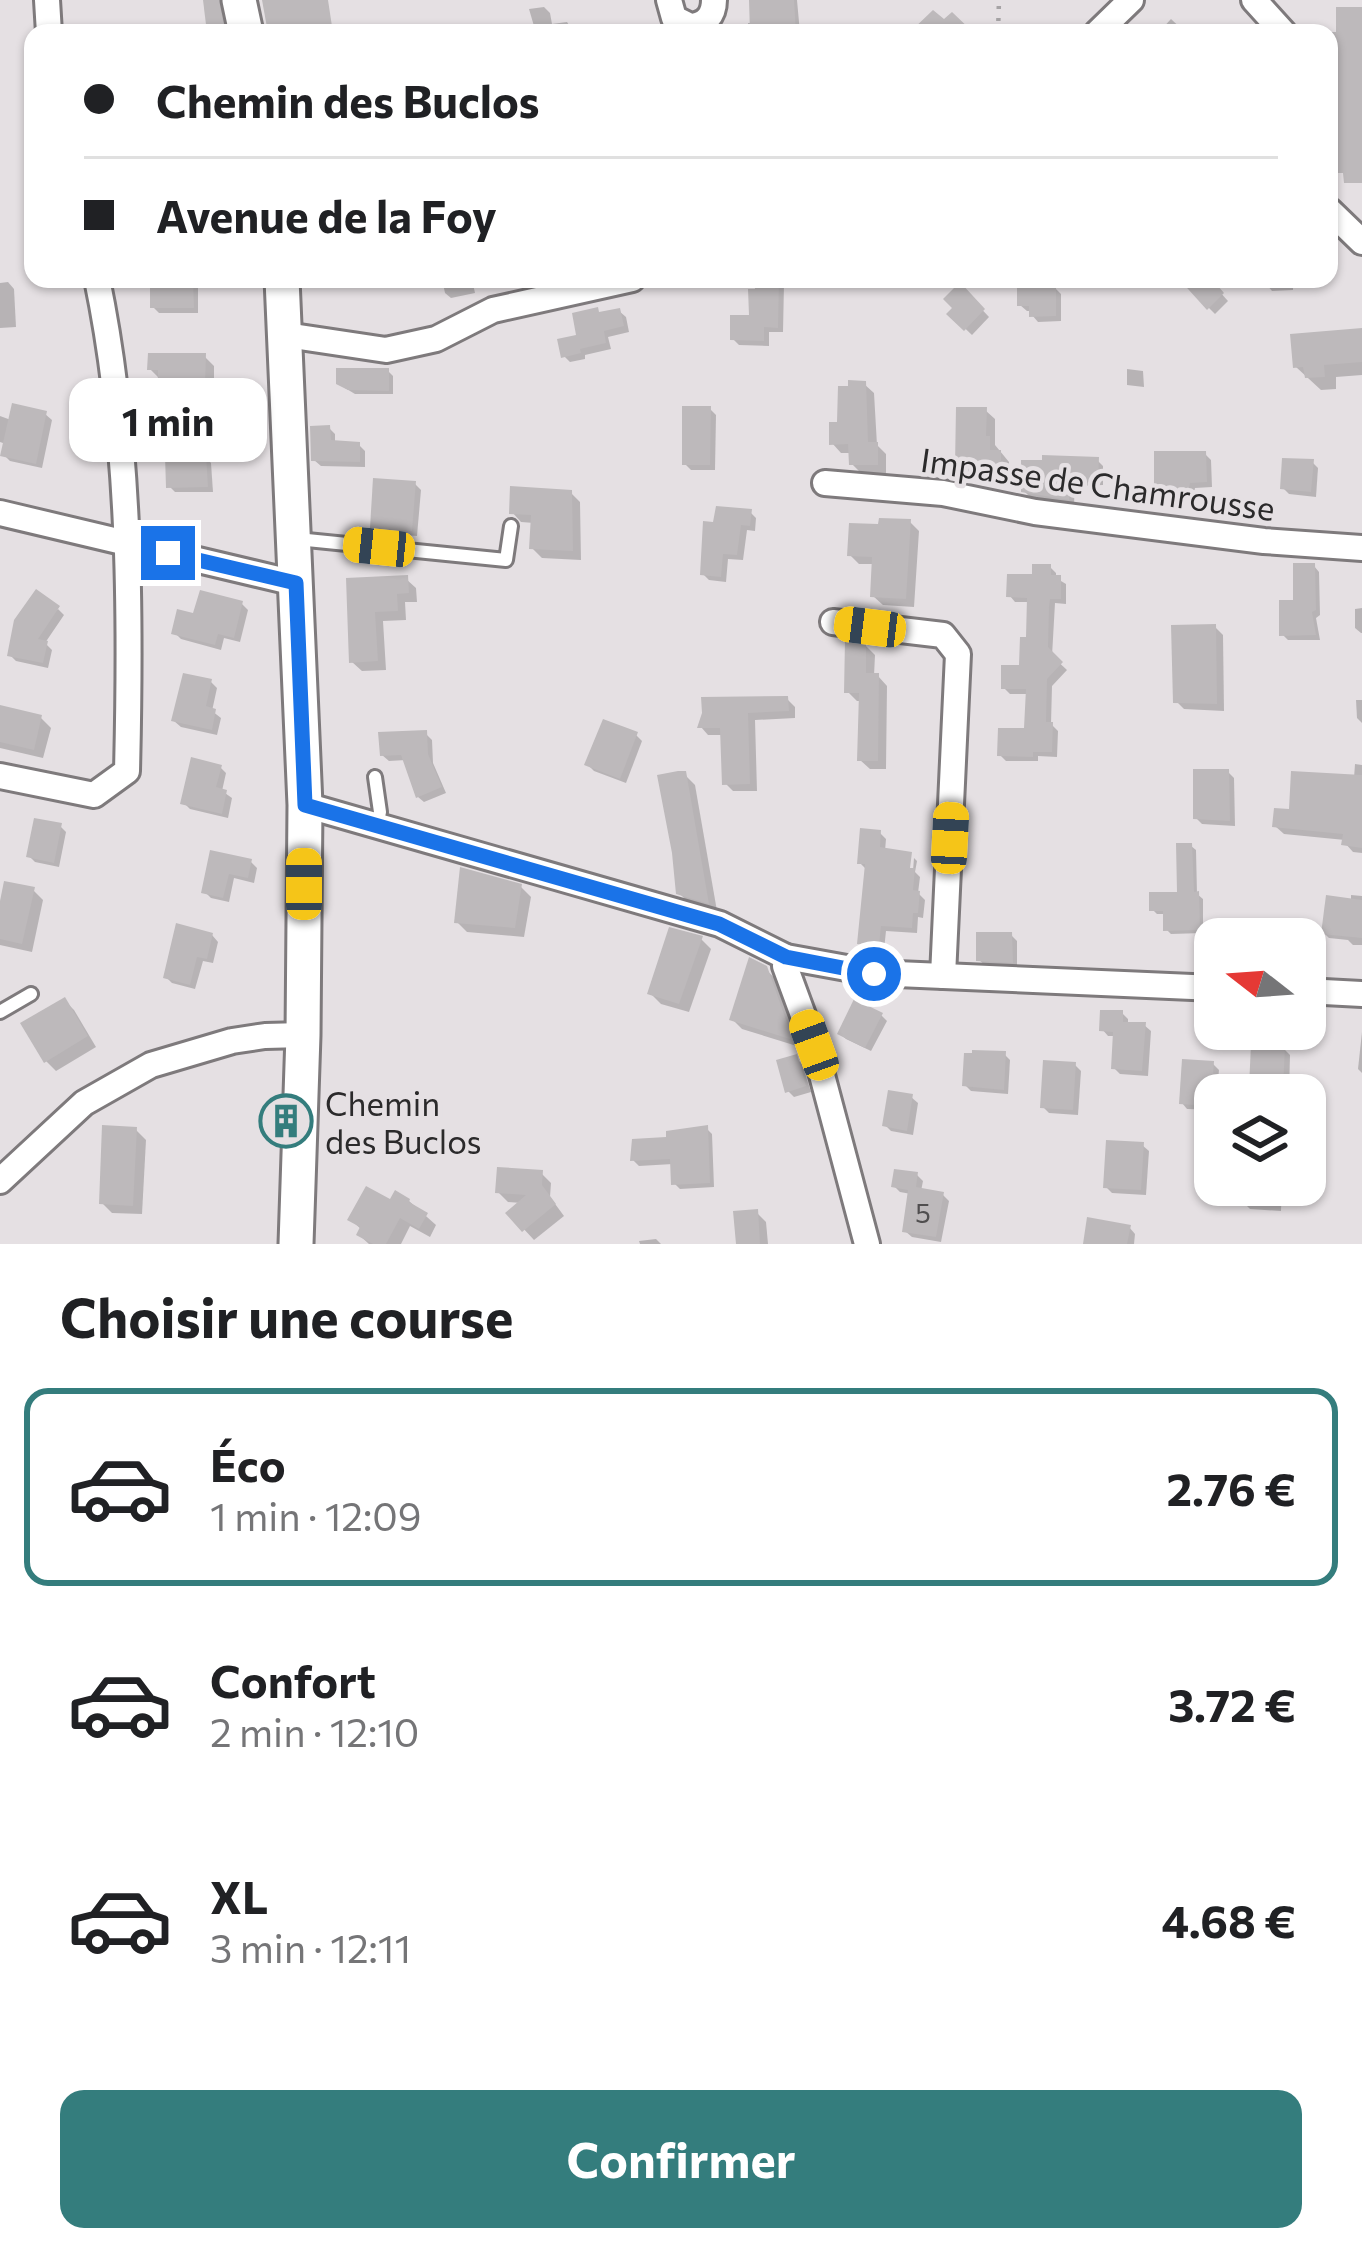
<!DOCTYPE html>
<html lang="fr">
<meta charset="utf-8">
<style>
body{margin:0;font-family:Commissioner,sans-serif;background:#f6f6f6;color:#202124;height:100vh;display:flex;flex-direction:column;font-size:45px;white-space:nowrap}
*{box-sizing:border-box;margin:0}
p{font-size:39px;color:#757577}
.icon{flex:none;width:66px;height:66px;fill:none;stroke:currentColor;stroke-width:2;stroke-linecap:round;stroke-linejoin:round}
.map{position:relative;height:1244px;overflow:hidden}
.sheet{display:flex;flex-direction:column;background:#fff;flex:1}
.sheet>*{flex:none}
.guide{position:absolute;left:24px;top:24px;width:1314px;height:264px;border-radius:24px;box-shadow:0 3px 9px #0004;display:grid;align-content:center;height:264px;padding:0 60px;background:#fff}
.needle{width:78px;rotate:287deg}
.fabs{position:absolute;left:1194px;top:918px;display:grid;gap:24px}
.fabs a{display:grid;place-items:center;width:132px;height:132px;border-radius:24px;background:#fff;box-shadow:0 3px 9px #0004;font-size:60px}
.end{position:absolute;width:54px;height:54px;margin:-27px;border:15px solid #1a73e8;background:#fff;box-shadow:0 0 0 6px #fff}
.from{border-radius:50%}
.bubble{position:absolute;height:84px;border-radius:24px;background:#fff;box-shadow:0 3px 9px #0004;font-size:39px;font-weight:700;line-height:84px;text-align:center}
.car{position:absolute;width:36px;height:72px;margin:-36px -18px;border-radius:15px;box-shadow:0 0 9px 3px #0007;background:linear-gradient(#f5c518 24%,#345 0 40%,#f5c518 0 76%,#345 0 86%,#f5c518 0)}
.guide b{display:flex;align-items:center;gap:42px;height:114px;font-size:45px}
.guide b+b{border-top:3px solid #e0e0e0}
.guide i{width:30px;height:30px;background:#202124}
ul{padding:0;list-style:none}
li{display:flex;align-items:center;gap:36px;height:198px;margin:0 24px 18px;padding:0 36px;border:6px solid transparent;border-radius:24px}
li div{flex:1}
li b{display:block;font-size:45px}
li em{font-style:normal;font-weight:700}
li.on{border-color:#347d7d}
li>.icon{width:108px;height:108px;stroke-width:1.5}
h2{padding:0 60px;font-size:54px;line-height:144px}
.primary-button{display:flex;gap:24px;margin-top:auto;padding:24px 60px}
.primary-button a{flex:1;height:138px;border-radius:24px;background:#347d7d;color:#fff;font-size:48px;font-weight:700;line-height:138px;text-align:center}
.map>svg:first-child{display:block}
</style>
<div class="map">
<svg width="1362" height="1244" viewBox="0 0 1362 1244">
<rect width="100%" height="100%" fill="#e5e0e3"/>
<!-- shadow -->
<g fill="#0003">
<path d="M205,0h26v33h-21z"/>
<path d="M752,0h45l3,33h-52v-10h5z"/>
<path d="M544,7l6,6 2,11 15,-2 7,11h-38l-7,-24z"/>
<path d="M1171,19l15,14h-28z"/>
<path d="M1017,29h27l4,4h-31z"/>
<path d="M153,279l39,2 6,6v26h-39l-6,-6z"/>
<path d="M442,279h30l3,14 -24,5 -6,-5z"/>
<path d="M757,279h22l5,5 -1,48h-14v14l-30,-1 -6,-6 19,-21 6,-26z"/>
<path d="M1190,279h18l20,22 -13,13 -21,-21z"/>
<path d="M1267,279h26v11l-21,1 -5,-6z"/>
<path d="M8,282l6,7 2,38 -16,1v-45z"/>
<path d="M960,286l29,31 -17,18 -22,-21z"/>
<path d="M1055,288l6,6v27l-23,1 -6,-7v-4h-5l-7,-6z"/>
<path d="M619,311l7,6 3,15 -21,5 3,12 -26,6v4l-15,3 -6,-6 37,-41z"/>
<path d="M1362,331v44l-26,2v12l-15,1 -25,-23z"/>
<path d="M204,356l10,10v23l10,10v27h-54l-10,-10 1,-36 -11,-11z"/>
<path d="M1127,369l16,2 1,16 -17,-2z"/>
<path d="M388,371l5,5v18h-38l-10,-6z"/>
<path d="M864,384l10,9 3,52 9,9v19h-25l-9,-9v-11h-11l-9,-10 7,-18z"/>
<path d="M710,409l6,6 -1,55h-24l-6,-6z"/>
<path d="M985,410l10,9v26l14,17v21h-31l-20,-18z"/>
<path d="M45,414l7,6 -10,48 -32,-7 -6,-6 2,-11 -6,-2v-26l11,4z"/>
<path d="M329,428l6,6v10l24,1 6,6v16l-44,-1 -7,-6z"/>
<path d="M1205,454l6,6 1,27 -17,1 -1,5h-30l-7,-7z"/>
<path d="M205,457l6,6 2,29h-38l-6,-6z"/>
<path d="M1097,460l6,6v19l-28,1 -1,18 -44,-7 -6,-6z"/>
<path d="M1312,462l6,6 -2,29 -27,-3 -6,-6z"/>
<path d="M415,484l6,6 -4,46 -38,-3 -6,-6z"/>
<path d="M571,493l9,9 1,58 -39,-2 -10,-10 2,-25 -13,-1 -9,-10z"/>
<path d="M750,512l6,6 -1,13 -8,-1 -4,30 -15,-1 -2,23 -17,-2 -6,-6z"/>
<path d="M910,522l9,9 -5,76 -31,-2 -10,-9 2,-32h-16l-9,-9z"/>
<path d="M1314,566l5,6 1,43 -4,3 4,22h-32l-6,-6z"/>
<path d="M1050,567l6,6v5l10,6v20l-11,-1 -3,53 15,14 -15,16 -1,38 7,7 -1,26 -19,-1v5h-32l-6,-6 27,-24 2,-37h-19l-6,-6 18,-20 7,-28 1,-38h-15l-5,-6z"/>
<path d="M406,579l10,9 1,14h-12l1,18 -23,1 3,49 -24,1 -10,-9 -3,-81z"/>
<path d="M242,604l6,6 -8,32 -16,-4 -3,12 -40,-11 -6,-6z"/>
<path d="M1362,608v25h-1l-6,-5v-19z"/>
<path d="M58,609l6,6 -19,28 7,7 -4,18 -32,-7 -6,-6z"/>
<path d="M1215,627l8,8 1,76 -40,-2 -8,-8z"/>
<path d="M865,645l10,10 -1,21h4l9,10 -1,83h-16l-10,-9 2,-59h-5l-10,-10z"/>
<path d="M211,682l6,6 -5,23 9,7 -4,17 -36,-8 -7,-6z"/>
<path d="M787,699l8,8v11l-40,2 2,71h-24l-8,-8 -2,-48h-15l-7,-8z"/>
<path d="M1356,700h6v23l-5,-5z"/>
<path d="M0,708l41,10 10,10 -8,30 -43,-10z"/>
<path d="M426,734l6,6 1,23 13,30 -22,9 -6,-5 -12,-37 -17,1 -7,-6z"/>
<path d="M636,735l6,6 -16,42 -32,-12 -6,-6z"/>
<path d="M1355,764l7,1v88l-9,-1 -8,-9v-3l-61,-6 -9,-8 17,-14 62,-34z"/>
<path d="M220,767l6,6 -4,18 10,7 -4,20 -38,-9 -6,-6z"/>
<path d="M1228,772l6,6 1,48 -33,-2 -6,-6z"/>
<path d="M685,775l10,10 22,126 -28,-8 -10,-10z"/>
<path d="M60,826l6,6 -7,35 -24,-5 -6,-6z"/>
<path d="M880,833l6,6 -1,12 27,32 2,-25 3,3 -2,11 5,5 -2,16 7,7 -2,18 -5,-1 -1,16 -31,-2 -2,19 -18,-1 -6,-6 7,-73 -7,-7z"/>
<path d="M1191,846l5,4 1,44 6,5v34l-32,1 -5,-5v-15h-9l-5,-5 28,-14z"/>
<path d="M212,854l39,8 6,6 -3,15 -20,-5 -5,24 -18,-4 -6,-6z"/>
<path d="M521,887l10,10 -7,40 -57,-5 -10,-10z"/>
<path d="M33,890l10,10 -11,52 -32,-7v-33z"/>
<path d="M1351,895l11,1v49h-9l-5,-5 -19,-2 -5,-5 27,-31z"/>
<path d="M212,935l6,7 -5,21 -10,-2 -8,28 -23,-6 -6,-6z"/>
<path d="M1011,935l6,6v26l-31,-1 -7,-6z"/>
<path d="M701,939l10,10 -22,63 -28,-8 -10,-10z"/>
<path d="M765,969l11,10 24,68 -58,-18 -10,-10z"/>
<path d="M64,1000l10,10 22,37 -40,24 -10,-10z"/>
<path d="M1122,1013l6,6v6h16l7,6 -3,45 -28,-2 -6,-6 2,-32h-8l-6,-7z"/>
<path d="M881,1015l6,6 -16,30 -25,-12 -6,-5z"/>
<path d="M1362,1032v41l-4,-4z"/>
<path d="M1284,1049l6,6 -1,39 -31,-2 -6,-6z"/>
<path d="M1004,1054l6,6 -2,34 -37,-3 -6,-6z"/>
<path d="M796,1058l6,6 9,28 -17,5 -6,-6z"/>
<path d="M1213,1064l6,6 -4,40 -28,-1 -5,-6z"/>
<path d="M1075,1065l6,6 -3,44 -29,-2 -6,-6z"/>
<path d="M911,1097l7,6 -5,32 -22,-4 -6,-6z"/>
<path d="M707,1129l5,5 2,53 -34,2 -6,-6 -1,-19 -34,2 -6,-6 36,-20z"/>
<path d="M136,1130l10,10 -4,74 -30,-1 -10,-10z"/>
<path d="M1142,1145l7,6 -3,44 -34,-2 -6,-6z"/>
<path d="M541,1173l10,10 -1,14 14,19 -30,24 -25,-27 13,-10 -14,-1 -10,-10z"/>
<path d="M917,1175l6,6 -2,10 22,4 6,6 -8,41 -29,-5 -7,-6 6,-37 -11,-2 -6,-6z"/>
<path d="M1245,1185h37l-1,26 -31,-2 -6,-6z"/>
<path d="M409,1201l27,24 -6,12 -20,-11 -9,18h-32l-10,-9 3,-5 -11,-10 41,-17z"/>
<path d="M756,1212l10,10 2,22h-29z"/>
<path d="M1129,1227l6,7 -1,10h-48z"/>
<path d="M656,1239l5,5h-21l-1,-3z"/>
</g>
<!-- building -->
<g fill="#bdb9bb">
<path d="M203,0h16l6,33h-18z"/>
<path d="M262,0h66l5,33h-65z"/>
<path d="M749,0h45l2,33h-46z"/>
<path d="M1336,7h26v176h-18l-1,-10h-5l-2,-92 -1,-24h-4v-25h5z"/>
<path d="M933,10l11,9 8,-7 22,21h-65z"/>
<path d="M150,279h43l1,29h-44z"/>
<path d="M754,279h25l-1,49 -14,-1v14l-34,-1v-25h19l-1,-26h7z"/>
<path d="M1179,279h33l12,14 -17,17z"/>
<path d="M960,282l25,27 -21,22 -18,-17 6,-6 -9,-9z"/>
<path d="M1056,285v31l-27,1v-11h-12v-20z"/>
<path d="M598,307l1,5 21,-4 4,18 -20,5 2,12 -26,6 1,4 -20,5 -4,-19 19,-4 -4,-22z"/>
<path d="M1362,328v34l-38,3 1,12 -20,1 -2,-11 -10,1 -3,-34z"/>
<path d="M148,353h58l-1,33h10v31l-58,1 1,-48h-11z"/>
<path d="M336,368h53v23l-41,-1 -12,-6z"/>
<path d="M848,380l18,1 2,61h10v23h-29l-1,-21 -19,1v-23h8l1,-36h10z"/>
<path d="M12,403l35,8 -11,53 -36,-8z"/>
<path d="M682,406h29l-1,59h-28z"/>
<path d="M956,407h31l-1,29h4v14h11v25h-35v-9h-11z"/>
<path d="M330,425l1,15 29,2v20l-49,-1 -1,-35z"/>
<path d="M1154,451h52l1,31 -17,1 -1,5h-35z"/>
<path d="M206,454l2,33 -42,1 -1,-33z"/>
<path d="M1042,455l57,2 -1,24h-28l-1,19 -48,-8v-32h21z"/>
<path d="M1282,458l32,1 -3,33 -31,-3z"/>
<path d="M373,478l43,3 -4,50 -42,-3z"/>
<path d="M510,486l62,4 1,61 -44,-2 2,-34 -22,-1z"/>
<path d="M716,506l36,3 -2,17 -9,-1 -4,30 -14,-1 -2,23 -21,-2 3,-54 10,1z"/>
<path d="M879,518l32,1 -5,80 -36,-2 2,-40 -25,-1 2,-33 29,1z"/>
<path d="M1293,563h22l1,47 -4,2 4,23 -37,1v-36h14z"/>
<path d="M1032,564h19v11h10v24h-11l-1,8 -1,40 15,15 -16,17 -1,43h7l-1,30h-19v5l-36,-1 1,-28h26l2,-39h-25v-24h18l1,-28h6l1,-39 -21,-1 1,-23h25z"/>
<path d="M408,575l1,18 -12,1 1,17 -23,1 3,49 -29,2 -3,-85z"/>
<path d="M36,589l24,17 -22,33 10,2 -5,22 -36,-7 7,-36z"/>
<path d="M200,590l43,11 -9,37 -16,-4 -3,11 -44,-11 6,-25 16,4z"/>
<path d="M1216,624l1,80 -44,-1 -2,-78z"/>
<path d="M845,640l21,3v30h13l-1,88h-21l2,-68h-15z"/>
<path d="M183,673l29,6 -6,27 10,3 -4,21 -41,-9z"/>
<path d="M788,696l1,15 -41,2 2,71 -28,1 -2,-57h-23l5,-15 -1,-16z"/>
<path d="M0,705l42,10 -8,35 -34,-8z"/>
<path d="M603,719l35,13 -18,47 -36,-14z"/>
<path d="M427,730l1,24 14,33 -26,11 -15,-43 -21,1 -2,-24z"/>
<path d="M191,757l31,8 -6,22 11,3 -5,24 -42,-10z"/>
<path d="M1193,769h36l1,52 -37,-2z"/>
<path d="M678,771h8l23,133 -33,-10 -4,-41 -15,-78z"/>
<path d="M1291,771l71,4v73l-21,-3 2,-11 -71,-7 2,-19 15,1z"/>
<path d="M34,818l28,5 -8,40 -28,-6z"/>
<path d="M860,828l21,2 -1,17 32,5 -2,16h5l-2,22 7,1 -2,22h-5l-1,15 -31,-2 -2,20 -22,-2 8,-80h-8z"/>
<path d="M1176,843h16l2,49 5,-1 1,39 -37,1v-20h-14v-19h28z"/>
<path d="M210,850l42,9 -4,19 -19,-4 -6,24 -22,-5z"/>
<path d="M460,867l62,17 -7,44 -61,-5z"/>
<path d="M4,881l31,6 -13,57 -22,-5v-38z"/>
<path d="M1326,895l36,5v38l-41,-4z"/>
<path d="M176,923l37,10 -6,26 -10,-2 -7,28 -27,-7z"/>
<path d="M669,927l34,9 -24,68 -32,-10z"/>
<path d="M976,932h36l1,31 -37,-2z"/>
<path d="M749,957l18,9 26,74 -64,-20z"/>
<path d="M65,997l23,39 -44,27 -24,-40z"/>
<path d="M854,999l29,14 -18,35 -28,-14z"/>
<path d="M1100,1010h23v12h23l-4,49 -31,-2 2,-37 -14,-1z"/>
<path d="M1251,1044l34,2 -2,43 -34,-2z"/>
<path d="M972,1050l34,1 -2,39 -42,-4 2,-33h8z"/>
<path d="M797,1054l9,32 -21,7 -9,-33z"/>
<path d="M1182,1059l32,2 -3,45 -32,-2z"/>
<path d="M1043,1060l33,2 -3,48 -33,-2z"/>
<path d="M888,1090l25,4 -6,37 -25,-5z"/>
<path d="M102,1125l35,2 -4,79 -34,-2z"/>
<path d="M708,1125l2,58 -39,2 -1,-26 -40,2 2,-22 34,-2v-6z"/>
<path d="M1106,1140l38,2 -3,48 -38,-2z"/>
<path d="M497,1167l46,3 -1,15 14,19 -34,28 -17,-19 21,-18 -31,-2z"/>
<path d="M894,1169l24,3 -2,15 28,5 -8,45 -34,-5 6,-42 -17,-3z"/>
<path d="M1242,1185h35l-1,21 -35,-2z"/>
<path d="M366,1186l24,13 5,-9 15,9 -1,3 19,11 -9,16 -19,-11 -14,26h-13l-17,-9 4,-8 -13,-7z"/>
<path d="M758,1209l2,35h-24l-3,-33z"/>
<path d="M1087,1217l44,8 -4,19h-44z"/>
</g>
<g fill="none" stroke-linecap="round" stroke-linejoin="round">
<!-- lane casing -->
<g stroke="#7e7a7c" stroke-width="18">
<g id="lane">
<path d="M297,539l209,21 5,-34"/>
<path d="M375,777l5,35 -3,13"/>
<path d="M0,1012l31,-18"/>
</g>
</g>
<!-- street casing -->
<g stroke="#7e7a7c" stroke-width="30">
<g id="street">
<path d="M47,0l2,33"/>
<path d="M669,0l5,18 16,8c15,-1 24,-10 24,-26"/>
<path d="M1254,0l30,33"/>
<path d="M1097,33l34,-33"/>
<path d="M1329,210l33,32"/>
<path d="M286,335l100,15 50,-11 57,-29 139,-31"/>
<path d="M825,483l118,10 92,19 229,29 98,7"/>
<path d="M0,513l295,70"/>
<path d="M833,622l110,13 15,19 -15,322"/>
<path d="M0,776l94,19 33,-24c4,-162 3,-333 -30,-492"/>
<path d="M305,805l415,119 66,33 88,16 341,15"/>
<path d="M786,957l-1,9 29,79 53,199"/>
<path d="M1305,991l57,3"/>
<path d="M0,1181l84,-78 67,-38 81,-24 33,-5 38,-1"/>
</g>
</g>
<!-- secondary casing -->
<g stroke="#7e7a7c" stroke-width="39">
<g id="secondary">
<path d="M239,0l7,33"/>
<path d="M282,279l23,526 -2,230 -7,209"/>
</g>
</g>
<!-- path -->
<path stroke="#a6a3a5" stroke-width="4.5" stroke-dasharray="3 9" stroke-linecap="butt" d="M998,33l1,-33"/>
<!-- lane -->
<use href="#lane" stroke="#fff" stroke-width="12"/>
<!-- street -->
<use href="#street" stroke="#fff" stroke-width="24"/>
<!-- secondary -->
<use href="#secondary" stroke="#fff" stroke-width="33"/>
</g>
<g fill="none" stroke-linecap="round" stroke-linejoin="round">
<!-- route -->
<path stroke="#1a73e8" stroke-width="15" d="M168,553l128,30 9,222 414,119 67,33 88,17"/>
</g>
<!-- icons -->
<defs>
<g id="building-ring" transform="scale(2.7)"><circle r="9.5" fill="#e5e0e3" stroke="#347d7d" stroke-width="1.5"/><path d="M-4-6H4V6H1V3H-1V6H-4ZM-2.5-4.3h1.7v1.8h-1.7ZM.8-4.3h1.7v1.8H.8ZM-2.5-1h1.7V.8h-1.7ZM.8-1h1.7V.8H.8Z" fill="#347d7d"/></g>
</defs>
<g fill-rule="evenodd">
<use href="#building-ring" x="286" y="1121"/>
</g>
<g text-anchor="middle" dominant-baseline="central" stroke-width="9" stroke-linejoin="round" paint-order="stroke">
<!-- number labels -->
<g font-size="27" fill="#504e4f">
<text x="923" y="1212">5</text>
</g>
<!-- street labels -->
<g font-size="33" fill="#2b2a2b" stroke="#e5e0e3">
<text transform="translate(1098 483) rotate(8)">Impasse de Chamrousse</text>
</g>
<!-- poi labels -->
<g font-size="33" fill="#2b2a2b" stroke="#e5e0e3" text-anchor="start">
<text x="325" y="1102">Chemin<tspan x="325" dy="38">des Buclos</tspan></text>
</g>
</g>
</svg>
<div class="fabs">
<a><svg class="needle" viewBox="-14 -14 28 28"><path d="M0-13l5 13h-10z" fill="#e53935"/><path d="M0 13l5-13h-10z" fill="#757577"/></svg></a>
<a><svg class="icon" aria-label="layers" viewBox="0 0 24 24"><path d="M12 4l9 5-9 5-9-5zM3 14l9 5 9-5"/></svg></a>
</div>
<i class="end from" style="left:874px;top:974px"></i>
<i class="end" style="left:168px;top:553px"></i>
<div class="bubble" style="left:69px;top:378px;width:198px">1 min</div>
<i class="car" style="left:379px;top:547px;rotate:276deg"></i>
<i class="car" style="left:870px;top:627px;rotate:277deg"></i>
<i class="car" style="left:950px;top:838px;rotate:3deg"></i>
<i class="car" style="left:304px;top:884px;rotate:0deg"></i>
<i class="car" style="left:814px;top:1045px;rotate:340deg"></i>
<div class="guide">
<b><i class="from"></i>Chemin des Buclos</b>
<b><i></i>Avenue de la Foy</b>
</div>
</div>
<section class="sheet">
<h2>Choisir une course</h2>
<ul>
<li class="on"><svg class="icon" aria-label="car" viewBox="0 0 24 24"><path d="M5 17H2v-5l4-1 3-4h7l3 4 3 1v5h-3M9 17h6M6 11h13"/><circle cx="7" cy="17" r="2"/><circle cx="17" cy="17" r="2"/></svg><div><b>Éco</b><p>1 min · 12:09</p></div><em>2.76 €</em></li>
<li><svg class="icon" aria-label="car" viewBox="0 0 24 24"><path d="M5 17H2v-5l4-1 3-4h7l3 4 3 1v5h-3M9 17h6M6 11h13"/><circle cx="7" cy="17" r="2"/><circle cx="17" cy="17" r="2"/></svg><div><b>Confort</b><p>2 min · 12:10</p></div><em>3.72 €</em></li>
<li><svg class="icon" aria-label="car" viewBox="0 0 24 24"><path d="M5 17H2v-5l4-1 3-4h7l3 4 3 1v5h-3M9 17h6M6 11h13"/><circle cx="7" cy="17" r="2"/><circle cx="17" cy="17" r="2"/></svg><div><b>XL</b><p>3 min · 12:11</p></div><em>4.68 €</em></li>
</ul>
<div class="primary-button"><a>Confirmer</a></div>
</section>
